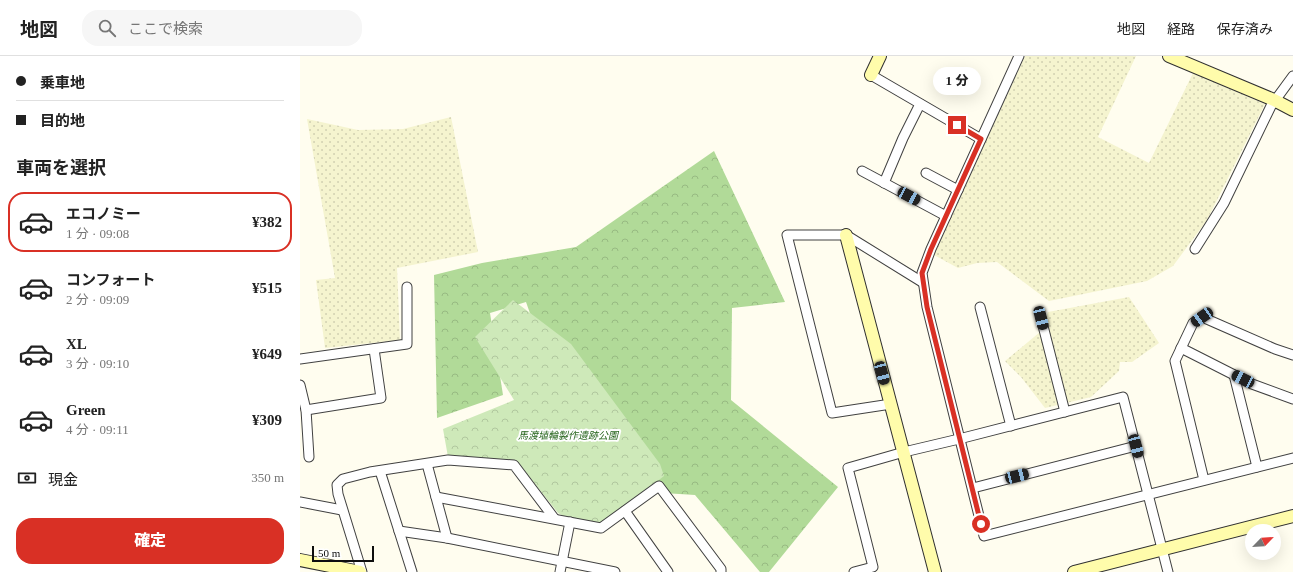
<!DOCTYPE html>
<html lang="ja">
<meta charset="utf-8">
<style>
body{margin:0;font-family:"Times New Roman","Noto Sans JP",serif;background:#f6f6f6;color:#222;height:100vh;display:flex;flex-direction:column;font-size:15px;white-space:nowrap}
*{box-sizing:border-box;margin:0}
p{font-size:13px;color:#767676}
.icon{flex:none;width:22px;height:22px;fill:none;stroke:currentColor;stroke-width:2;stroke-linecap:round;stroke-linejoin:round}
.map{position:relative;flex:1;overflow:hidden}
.drawer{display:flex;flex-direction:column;background:#fff;width:300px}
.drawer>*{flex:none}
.guide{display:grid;align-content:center;height:88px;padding:0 16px;background:#fff}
.needle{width:26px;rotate:65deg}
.controls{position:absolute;left:945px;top:468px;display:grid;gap:8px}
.controls a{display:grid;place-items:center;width:36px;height:36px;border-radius:50%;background:#fff;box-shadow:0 4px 16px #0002;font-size:20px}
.scale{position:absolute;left:12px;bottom:10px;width:62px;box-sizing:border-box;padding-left:4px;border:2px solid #0e0e0e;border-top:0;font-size:11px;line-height:14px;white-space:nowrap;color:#0e0e0e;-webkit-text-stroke:3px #fff;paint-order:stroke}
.end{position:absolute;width:18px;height:18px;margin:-9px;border:5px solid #d93025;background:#fff;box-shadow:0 0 0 2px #fff}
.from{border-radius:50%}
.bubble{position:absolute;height:28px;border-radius:14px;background:#fff;box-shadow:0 4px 16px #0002;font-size:13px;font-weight:800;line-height:28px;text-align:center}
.car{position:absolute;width:12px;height:24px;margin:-12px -6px;border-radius:5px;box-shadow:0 0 3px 1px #0007;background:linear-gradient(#222 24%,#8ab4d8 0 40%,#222 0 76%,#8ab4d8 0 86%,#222 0)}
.guide b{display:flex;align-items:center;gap:14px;height:38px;font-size:15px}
.guide b+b{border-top:1px solid #e0e0e0}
.guide i{width:10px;height:10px;background:#222}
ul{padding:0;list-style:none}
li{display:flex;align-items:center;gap:12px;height:60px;margin:0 8px 6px;padding:0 8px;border:2px solid transparent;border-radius:16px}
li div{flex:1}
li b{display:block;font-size:15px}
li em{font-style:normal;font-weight:800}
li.selected{border-color:#d93025}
li>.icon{width:36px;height:36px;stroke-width:1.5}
h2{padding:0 16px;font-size:18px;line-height:48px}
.pay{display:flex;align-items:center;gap:10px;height:44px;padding:0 16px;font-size:15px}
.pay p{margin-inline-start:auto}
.cta{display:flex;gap:8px;margin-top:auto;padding:8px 16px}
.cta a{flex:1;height:46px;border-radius:16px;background:#d93025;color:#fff;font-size:16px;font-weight:800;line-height:46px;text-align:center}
header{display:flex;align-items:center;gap:24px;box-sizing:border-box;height:56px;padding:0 20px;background:#fff;border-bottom:1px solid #e0e0e0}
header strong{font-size:19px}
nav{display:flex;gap:22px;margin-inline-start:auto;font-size:14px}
.search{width:280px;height:36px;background:#f6f6f6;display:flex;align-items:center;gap:10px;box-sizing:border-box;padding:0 14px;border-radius:16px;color:#767676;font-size:15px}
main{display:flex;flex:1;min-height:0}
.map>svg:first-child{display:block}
</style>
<header>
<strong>地図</strong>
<div class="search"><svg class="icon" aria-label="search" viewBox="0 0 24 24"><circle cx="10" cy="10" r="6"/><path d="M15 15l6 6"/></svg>ここで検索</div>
<nav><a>地図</a><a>経路</a><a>保存済み</a></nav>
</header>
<main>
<section class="drawer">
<div class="guide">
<b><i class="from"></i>乗車地</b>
<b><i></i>目的地</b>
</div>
<h2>車両を選択</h2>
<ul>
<li class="selected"><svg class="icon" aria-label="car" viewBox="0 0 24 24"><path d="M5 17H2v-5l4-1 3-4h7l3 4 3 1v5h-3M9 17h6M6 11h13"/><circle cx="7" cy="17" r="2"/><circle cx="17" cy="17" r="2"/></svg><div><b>エコノミー</b><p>1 分 · 09:08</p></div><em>¥382</em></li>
<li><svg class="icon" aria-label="car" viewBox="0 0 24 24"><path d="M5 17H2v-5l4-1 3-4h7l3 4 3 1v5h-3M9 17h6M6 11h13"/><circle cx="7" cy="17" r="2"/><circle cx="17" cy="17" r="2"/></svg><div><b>コンフォート</b><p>2 分 · 09:09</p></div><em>¥515</em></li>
<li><svg class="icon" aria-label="car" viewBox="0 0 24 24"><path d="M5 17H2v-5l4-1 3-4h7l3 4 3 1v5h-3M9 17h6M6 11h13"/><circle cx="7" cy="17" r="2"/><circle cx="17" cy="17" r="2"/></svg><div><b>XL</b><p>3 分 · 09:10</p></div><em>¥649</em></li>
<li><svg class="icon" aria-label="car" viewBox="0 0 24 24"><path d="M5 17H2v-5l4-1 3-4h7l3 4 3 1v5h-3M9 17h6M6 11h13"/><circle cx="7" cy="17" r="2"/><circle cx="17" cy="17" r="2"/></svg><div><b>Green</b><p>4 分 · 09:11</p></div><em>¥309</em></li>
</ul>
<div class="pay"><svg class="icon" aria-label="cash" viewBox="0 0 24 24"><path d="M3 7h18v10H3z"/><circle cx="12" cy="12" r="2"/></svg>現金<p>350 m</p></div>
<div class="cta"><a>確定</a></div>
</section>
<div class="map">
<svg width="993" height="516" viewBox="0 0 993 516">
<defs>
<pattern id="farmland-dots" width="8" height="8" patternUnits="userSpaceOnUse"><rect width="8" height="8" fill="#f5f4cf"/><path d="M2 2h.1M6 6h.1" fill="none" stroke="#d1d0b1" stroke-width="1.8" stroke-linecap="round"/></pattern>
<pattern id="forest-crowns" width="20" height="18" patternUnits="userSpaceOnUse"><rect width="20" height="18" fill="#b1da98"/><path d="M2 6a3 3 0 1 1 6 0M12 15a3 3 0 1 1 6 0" fill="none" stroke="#97ba82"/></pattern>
<pattern id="park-crowns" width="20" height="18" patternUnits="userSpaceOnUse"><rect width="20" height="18" fill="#cee9b9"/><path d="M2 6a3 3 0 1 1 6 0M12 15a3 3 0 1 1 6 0" fill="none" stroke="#b0c79e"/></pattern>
</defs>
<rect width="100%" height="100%" fill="#fffdef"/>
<!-- farmland -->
<g fill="url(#farmland-dots)">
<path d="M725,0h111l-38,81 51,26 44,-90 72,31 -58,116 -34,46 -26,15 -98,20 -52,-39 -20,1 -19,5 -24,-13z"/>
<path d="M151,61l27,135 -81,16 3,72 -75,8 -9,-68 19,-2 -28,-159 51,11 45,-1z"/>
<path d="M829,241l30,46 -27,19h-12l-1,9 -28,26 -46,11 -24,-31 -16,-16 35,-29 8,-20z"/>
</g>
<!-- forest -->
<path fill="url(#forest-crowns)" d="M414,95l71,151 -53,6 -1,92 107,87 -69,85h-9l-65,-77 -95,-6 -29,-59 -45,-128 -36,11 13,82 -66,23 -3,-143 48,-12 94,-16z"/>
<!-- park -->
<path fill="url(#park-crowns)" d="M213,244l58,44 89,120 4,12 -55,43 -9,4 -35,-6 -7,-4 -42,-53 -68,-3 -5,-28 71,-29 -39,-63z"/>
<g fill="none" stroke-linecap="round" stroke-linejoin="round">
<!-- street casing -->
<g stroke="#414141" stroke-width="11">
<g id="street">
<path d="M719,0l-88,193 -9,24 5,34 57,229 309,-78"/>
<path d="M571,19l110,64"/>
<path d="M562,115l84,45"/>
<path d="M626,117l32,17"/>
<path d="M584,127l19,-45 17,-34"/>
<path d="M895,193l29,-46 47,-97 22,-30"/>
<path d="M680,251l31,119"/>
<path d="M741,262l24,94"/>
<path d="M881,292l71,36 41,15"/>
<path d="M0,303l107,-15v-57"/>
<path d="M934,319l23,92"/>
<path d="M0,329l6,25 3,47"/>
<path d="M591,348l-59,9 -45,-178h59l76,47"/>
<path d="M6,354l75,-12 -7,-49"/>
<path d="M127,408l20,74"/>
<path d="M80,415l32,101"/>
<path d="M904,424l-29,-119 18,-38 9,-6 73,32 18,6"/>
<path d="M673,432l163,-42"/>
<path d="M136,441l165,31 58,-42 62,83v3"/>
<path d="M0,446l42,8"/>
<path d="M325,455l43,61"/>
<path d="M99,475l48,7 168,34"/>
<path d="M62,516l-24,-78 -1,-9 6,-6 27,-7 78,-12 66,5 40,53"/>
<path d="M260,516l10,-50"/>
<path d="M554,516l19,-5 -25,-99 56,-16 55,-13 164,-42 45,175"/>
</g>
</g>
<!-- secondary casing -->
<g stroke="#303030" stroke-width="14">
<g id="secondary">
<path d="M869,0l105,44 19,10"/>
<path d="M571,19l9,-19"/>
<path d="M546,179l89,337"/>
<path d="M0,504l60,12"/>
<path d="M774,516l219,-56"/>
</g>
</g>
<!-- street -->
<use href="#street" stroke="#fff" stroke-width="9"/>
<!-- secondary -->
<use href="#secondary" stroke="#fffcab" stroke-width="12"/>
</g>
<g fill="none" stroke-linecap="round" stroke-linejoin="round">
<!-- route -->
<path stroke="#d93025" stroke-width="5" d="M657,69l24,14 -50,110 -9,24 5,34 54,217"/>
</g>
<g text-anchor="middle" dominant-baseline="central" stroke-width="4" stroke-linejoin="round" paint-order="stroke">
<!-- park labels -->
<g font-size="10" font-style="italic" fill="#28661e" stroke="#fff">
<text x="268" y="379">馬渡埴輪製作遺跡公園</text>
</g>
</g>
</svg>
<div class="controls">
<a><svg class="needle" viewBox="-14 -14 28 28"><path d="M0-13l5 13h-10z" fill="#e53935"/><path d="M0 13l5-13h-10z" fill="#767676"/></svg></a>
</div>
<div class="scale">50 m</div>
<i class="end from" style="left:681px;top:468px"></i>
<i class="end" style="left:657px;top:69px"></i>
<div class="bubble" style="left:633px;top:11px;width:48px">1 分</div>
<i class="car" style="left:609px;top:140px;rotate:118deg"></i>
<i class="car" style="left:902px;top:261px;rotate:235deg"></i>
<i class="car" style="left:741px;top:262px;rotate:166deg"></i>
<i class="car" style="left:582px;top:317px;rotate:165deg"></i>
<i class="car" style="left:943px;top:323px;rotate:297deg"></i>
<i class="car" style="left:836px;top:390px;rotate:165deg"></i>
<i class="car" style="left:717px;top:420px;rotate:76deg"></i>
</div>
</main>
